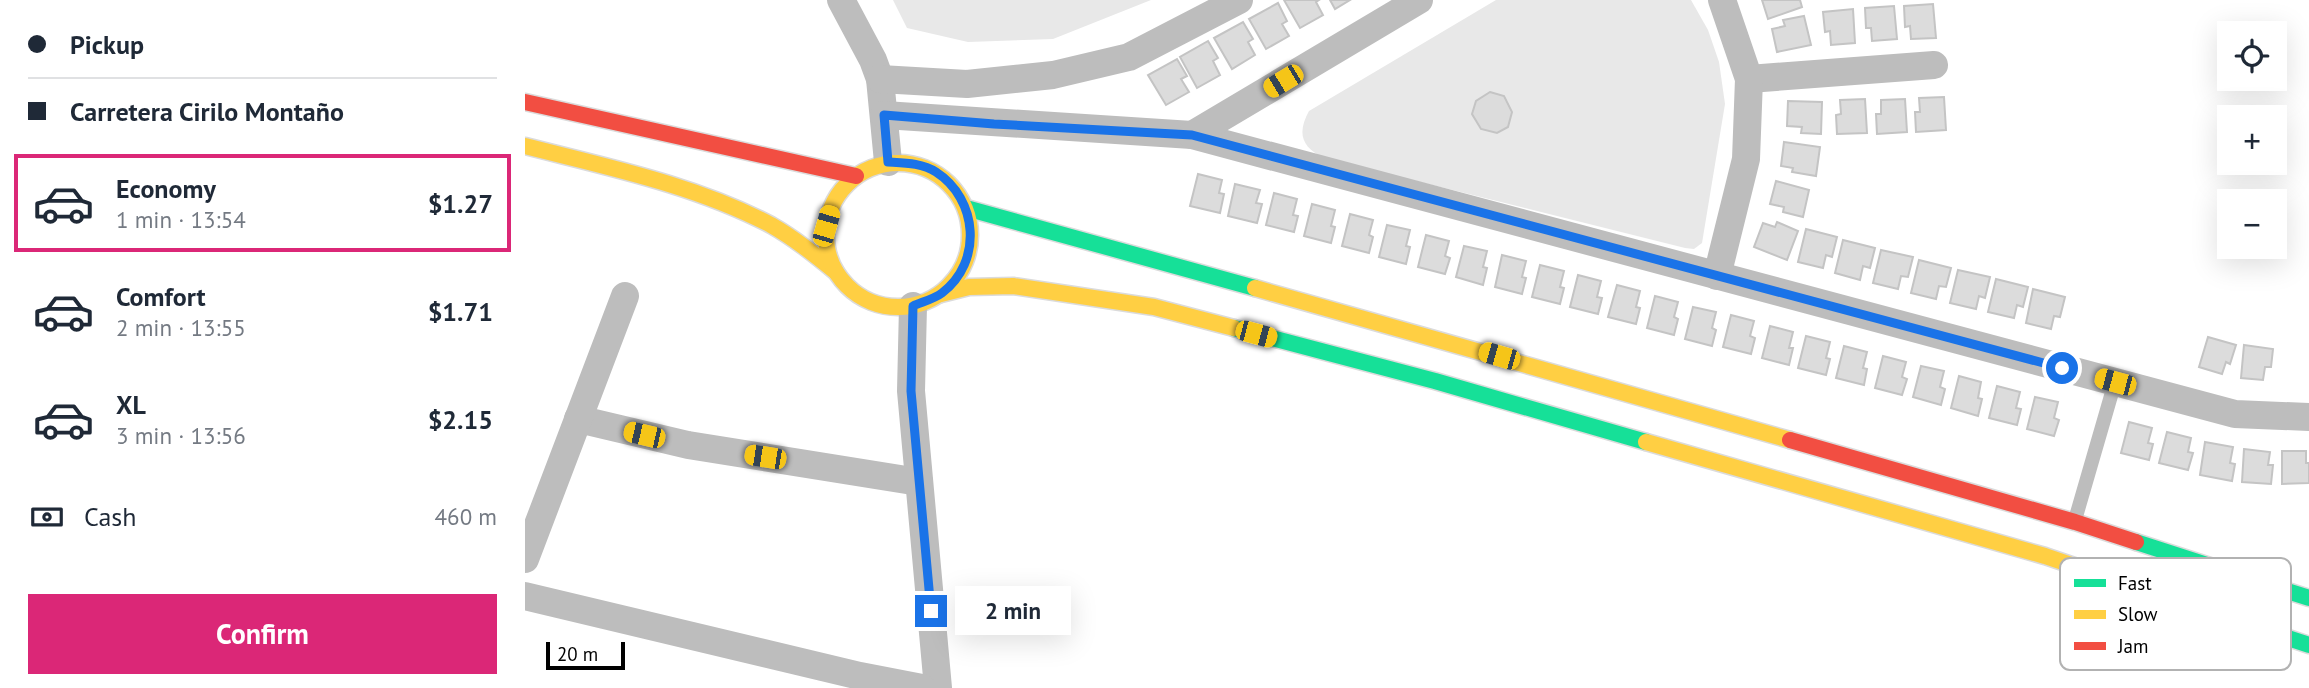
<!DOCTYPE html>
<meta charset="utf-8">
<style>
body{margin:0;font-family:"PT Sans",sans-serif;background:#f2f2f3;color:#1f2937;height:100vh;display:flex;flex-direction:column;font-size:26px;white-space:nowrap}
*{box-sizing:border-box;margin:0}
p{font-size:23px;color:#747a83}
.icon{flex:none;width:38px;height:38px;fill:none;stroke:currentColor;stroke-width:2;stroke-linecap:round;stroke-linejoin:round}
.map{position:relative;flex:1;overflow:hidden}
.side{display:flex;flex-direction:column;background:#fff;width:525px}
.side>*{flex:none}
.banner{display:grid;align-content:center;height:154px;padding:0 28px;background:#fff}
.controls{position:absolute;left:1692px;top:21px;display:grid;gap:14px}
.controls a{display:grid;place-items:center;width:70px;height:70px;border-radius:0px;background:#fff;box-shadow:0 7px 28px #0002;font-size:35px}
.scale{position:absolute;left:21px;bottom:18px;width:79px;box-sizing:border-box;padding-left:7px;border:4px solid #000;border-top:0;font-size:19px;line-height:24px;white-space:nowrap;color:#000;-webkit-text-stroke:5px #fff;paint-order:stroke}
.end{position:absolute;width:32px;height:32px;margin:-16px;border:9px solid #1a73e8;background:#fff;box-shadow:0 0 0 4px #fff}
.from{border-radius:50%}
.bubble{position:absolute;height:49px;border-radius:0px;background:#fff;box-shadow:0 7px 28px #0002;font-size:23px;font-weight:600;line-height:49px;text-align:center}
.car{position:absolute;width:21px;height:42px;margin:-21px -10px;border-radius:9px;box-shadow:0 0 5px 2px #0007;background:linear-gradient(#f5c518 24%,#345 0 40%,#f5c518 0 76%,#345 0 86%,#f5c518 0)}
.banner b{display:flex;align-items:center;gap:24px;height:66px;font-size:26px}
.banner b+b{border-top:2px solid #e0e1e3}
.banner i{width:18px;height:18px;background:#1f2937}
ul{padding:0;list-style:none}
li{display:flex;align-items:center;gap:21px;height:98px;margin:0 14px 10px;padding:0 14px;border:4px solid transparent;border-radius:0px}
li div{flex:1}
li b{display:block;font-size:26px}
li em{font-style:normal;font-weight:600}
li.on{border-color:#db2777}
li>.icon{width:63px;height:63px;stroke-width:1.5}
.pay{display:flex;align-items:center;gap:18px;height:77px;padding:0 28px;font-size:26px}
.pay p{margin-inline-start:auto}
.action{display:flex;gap:14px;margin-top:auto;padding:14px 28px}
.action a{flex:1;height:80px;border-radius:0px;background:#db2777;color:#fff;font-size:28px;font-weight:600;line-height:80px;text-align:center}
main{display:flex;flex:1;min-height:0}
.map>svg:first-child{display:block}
</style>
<main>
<section class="side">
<div class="banner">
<b><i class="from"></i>Pickup</b>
<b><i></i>Carretera Cirilo Montaño</b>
</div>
<ul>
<li class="on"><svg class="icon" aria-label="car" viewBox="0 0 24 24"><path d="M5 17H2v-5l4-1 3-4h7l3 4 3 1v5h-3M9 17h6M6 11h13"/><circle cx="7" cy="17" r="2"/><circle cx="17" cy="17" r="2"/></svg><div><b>Economy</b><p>1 min · 13:54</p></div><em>$1.27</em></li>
<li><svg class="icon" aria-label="car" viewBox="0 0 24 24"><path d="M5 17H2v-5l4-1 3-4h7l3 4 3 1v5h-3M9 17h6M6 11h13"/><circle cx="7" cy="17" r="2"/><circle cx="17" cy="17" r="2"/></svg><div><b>Comfort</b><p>2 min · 13:55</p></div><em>$1.71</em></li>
<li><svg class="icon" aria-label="car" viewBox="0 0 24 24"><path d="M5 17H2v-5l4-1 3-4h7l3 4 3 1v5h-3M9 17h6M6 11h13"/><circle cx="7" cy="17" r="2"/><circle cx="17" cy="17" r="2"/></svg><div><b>XL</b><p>3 min · 13:56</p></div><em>$2.15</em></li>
</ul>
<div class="pay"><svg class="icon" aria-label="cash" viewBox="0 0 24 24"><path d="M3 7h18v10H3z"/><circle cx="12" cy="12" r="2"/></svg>Cash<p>460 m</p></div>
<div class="action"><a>Confirm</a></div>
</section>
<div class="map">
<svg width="1784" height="688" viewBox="0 0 1784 688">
<rect width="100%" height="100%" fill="#fff"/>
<!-- green -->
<g fill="#e8e8e8">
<path d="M368,0h258l-98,39 -85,3 -61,-14z"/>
<path d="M971,0h195l17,30 11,32 6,42 -23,139 -8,6 -9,-1 -361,-90c-23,-11 -27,-25 -15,-47z"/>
</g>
<!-- building -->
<g fill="#dcdcdc" stroke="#c4c4c4" stroke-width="2">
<path d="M759,0h35l-3,2 7,13 -23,13z"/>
<path d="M805,0h20l-15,9z"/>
<path d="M1237,0h38l2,7 -34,12z"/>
<path d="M753,3l9,18 -5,3 7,12 -23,13 -17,-30z"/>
<path d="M1408,4l3,34 -25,1 -1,-13 -5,1 -1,-21z"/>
<path d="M1369,6l3,33 -25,2 -1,-13h-5l-1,-20z"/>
<path d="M1328,9l2,34 -24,2 -1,-14 -5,1 -2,-20z"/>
<path d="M1279,16l7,29 -34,7 -5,-23 13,-3 -2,-6z"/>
<path d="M718,22l10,17 -5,3 7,13 -23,14 -18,-31z"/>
<path d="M683,41l10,17 -5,3 7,14 -23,13 -17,-31z"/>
<path d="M652,59l10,17 -6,3 8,13 -23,13 -18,-30z"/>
<path d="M965,92l14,4 8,16 -4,15 -11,6 -16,-4 -9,-15 4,-13z"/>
<path d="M1419,97l2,33 -30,2 -1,-20h5l-1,-14z"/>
<path d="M1340,99l2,34 -30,1 -1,-19 5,-1 -1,-14z"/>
<path d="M1380,99l2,33 -30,2 -1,-20h5v-14z"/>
<path d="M1263,101l34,1 -1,32 -20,-1 1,-6 -15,-1z"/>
<path d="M1259,142l36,5 -4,29 -24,-4 1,-4 -12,-2z"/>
<path d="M673,174l24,6 -3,13 5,1 -4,19 -30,-7z"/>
<path d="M1251,181l33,9 -6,27 -20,-5 1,-5 -14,-3z"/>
<path d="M710,184l25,6 -4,13 6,1 -5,19 -29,-7z"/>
<path d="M749,193l23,6 -4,16 5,1 -4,16 -28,-7z"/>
<path d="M787,204l23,6 -4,16 4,1 -4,16 -27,-7z"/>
<path d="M825,214l23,6 -4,15 4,2 -4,16 -27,-7z"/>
<path d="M1252,222l21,9 -11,29 -33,-13 9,-24 12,4z"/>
<path d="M862,225l23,5 -4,16 4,1 -4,17 -27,-7z"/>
<path d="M1281,229l31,8 -5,20 -6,-2 -3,13 -25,-6z"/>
<path d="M901,235l23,6 -4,15 5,2 -5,16 -27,-7z"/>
<path d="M1318,240l32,8 -5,20 -7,-2 -3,14 -25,-7z"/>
<path d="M939,246l23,5 -4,16 4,1 -4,17 -27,-8z"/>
<path d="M1356,250l32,7 -5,20 -7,-1 -3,13 -25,-6z"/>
<path d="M977,255l24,6 -4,16 4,1 -4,16 -27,-7z"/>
<path d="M1394,260l32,8 -5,19 -7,-1 -3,13 -25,-6z"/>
<path d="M1015,265l24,6 -4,16 4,1 -4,16 -28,-7z"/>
<path d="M1433,270l32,7 -5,21 -6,-2 -3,13 -26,-6z"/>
<path d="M1053,275l23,6 -4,16 5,1 -4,16 -28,-7z"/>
<path d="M1471,279l32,8 -5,20 -6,-2 -3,13 -26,-6z"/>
<path d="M1092,285l23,6 -4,16 4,1 -4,16 -28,-7z"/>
<path d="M1508,289l32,8 -5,20 -6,-1 -3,13 -25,-6z"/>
<path d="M1130,296l23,6 -4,15 4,2 -4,16 -27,-7z"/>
<path d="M1168,307l23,5 -4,16 4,2 -4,16 -27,-7z"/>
<path d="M1206,315l23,6 -4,15 5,2 -4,16 -28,-7z"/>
<path d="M1245,326l23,6 -4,16h4l-4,17 -27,-7z"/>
<path d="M1281,336l24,6 -4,16 4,1 -4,16 -28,-7z"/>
<path d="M1683,337l28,8 -6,19 -4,-2 -4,12 -23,-7z"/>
<path d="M1719,345l29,4 -2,18h-6l-2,13 -22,-2z"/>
<path d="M1319,346l23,6 -4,16 4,1 -3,16 -28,-7z"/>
<path d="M1358,356l23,6 -4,15 5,2 -5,16 -27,-7z"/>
<path d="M1396,366l23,5 -4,16 5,2 -4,16 -28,-8z"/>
<path d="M1434,376l22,6 -3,16 4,1 -4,17 -27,-8z"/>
<path d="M1472,386l23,6 -4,16 5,1 -4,16 -28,-7z"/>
<path d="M1510,397l23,5 -4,16 5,2 -5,16 -27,-7z"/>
<path d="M1604,422l23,6 -4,15 5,1 -4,16 -28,-7z"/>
<path d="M1642,432l24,6 -3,14 5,1 -5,17 -29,-7z"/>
<path d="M1680,442l28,5 -3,16 5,1 -3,17 -32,-6z"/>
<path d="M1719,449l26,3 -2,13h5l-2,19 -29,-2z"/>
<path d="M1757,451h24v12h3v20l-27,1z"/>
</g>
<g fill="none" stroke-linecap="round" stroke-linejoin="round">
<!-- fast casing -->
<g stroke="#dbdbdb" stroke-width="19">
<g id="fast">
<path d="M441,208l289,80"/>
<path d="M709,328l201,53 211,61"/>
<path d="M1611,542l173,56"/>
<path d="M1652,601l132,44"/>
</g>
</g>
<!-- slow casing -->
<g stroke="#dbdbdb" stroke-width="19">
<g id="slow">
<path d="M0,146c82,21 170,39 246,79 23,13 44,30 65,47"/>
<circle cx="373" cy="235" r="72"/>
<path d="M730,288l535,152"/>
<path d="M416,294l28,-7 44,-1 141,21 80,21"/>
<path d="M1121,442l399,114 132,45"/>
</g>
</g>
<!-- jam casing -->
<g stroke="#dbdbdb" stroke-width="19">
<g id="jam">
<path d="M0,102l331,74"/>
<path d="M1265,440l285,82 61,20"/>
</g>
</g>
<!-- lane -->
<path stroke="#bdbdbd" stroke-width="14" d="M1550,520l40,-138"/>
<!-- street -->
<g stroke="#bdbdbd" stroke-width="28">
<path d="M316,0l32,60 7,19 8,83"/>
<path d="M355,79l87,5 86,-9 76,-18 110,-57"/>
<path d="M1224,79l185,-14"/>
<path d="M359,115l308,20 1043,279 74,3"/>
<path d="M667,135l227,-135"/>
<path d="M1192,276l29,-117 3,-80 -27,-79"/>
<path d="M388,306l-2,85 27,297"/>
<path d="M53,419l110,26 231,37"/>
<path d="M0,559l100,-263"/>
<path d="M0,596l335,80 62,12"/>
</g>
<!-- fast -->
<use href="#fast" stroke="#16e098" stroke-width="16"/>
<!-- slow -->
<use href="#slow" stroke="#ffcf43" stroke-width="16"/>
<!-- jam -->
<use href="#jam" stroke="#f24e42" stroke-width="16"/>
</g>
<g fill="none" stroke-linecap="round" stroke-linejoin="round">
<!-- route -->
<path stroke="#1a73e8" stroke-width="9" d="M406,611l-20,-220 2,-85c9,-4 21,-7 29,-13 41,-31 36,-94 -6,-121 -14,-9 -31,-9 -48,-10l-4,-47 110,9 198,11 870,233"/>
</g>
<!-- legend -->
<rect x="1535" y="558" width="231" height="112" rx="10" fill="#fff" stroke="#b2b2b2" stroke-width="2"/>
<rect x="1549" y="579" width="32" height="8" fill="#16e098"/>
<rect x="1549" y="610" width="32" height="9" fill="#ffcf43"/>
<rect x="1549" y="642" width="32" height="8" fill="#f24e42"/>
<g font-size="19" fill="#000">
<text x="1593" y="590">Fast</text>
<text x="1593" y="621">Slow</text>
<text x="1593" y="653">Jam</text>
</g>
</svg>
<div class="controls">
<a><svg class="icon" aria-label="locate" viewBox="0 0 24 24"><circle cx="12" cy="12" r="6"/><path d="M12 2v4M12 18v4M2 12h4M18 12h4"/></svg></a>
<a>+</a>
<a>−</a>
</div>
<div class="scale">20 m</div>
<i class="end from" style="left:1537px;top:368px"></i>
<i class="end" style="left:406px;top:611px"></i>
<div class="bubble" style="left:430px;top:586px;width:116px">2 min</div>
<i class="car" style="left:758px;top:81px;rotate:239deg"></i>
<i class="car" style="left:301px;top:226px;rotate:16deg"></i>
<i class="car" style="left:731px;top:334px;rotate:105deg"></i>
<i class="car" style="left:974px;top:356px;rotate:286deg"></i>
<i class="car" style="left:1590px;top:382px;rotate:285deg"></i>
<i class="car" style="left:119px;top:435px;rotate:283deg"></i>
<i class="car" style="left:240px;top:457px;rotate:279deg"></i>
</div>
</main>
